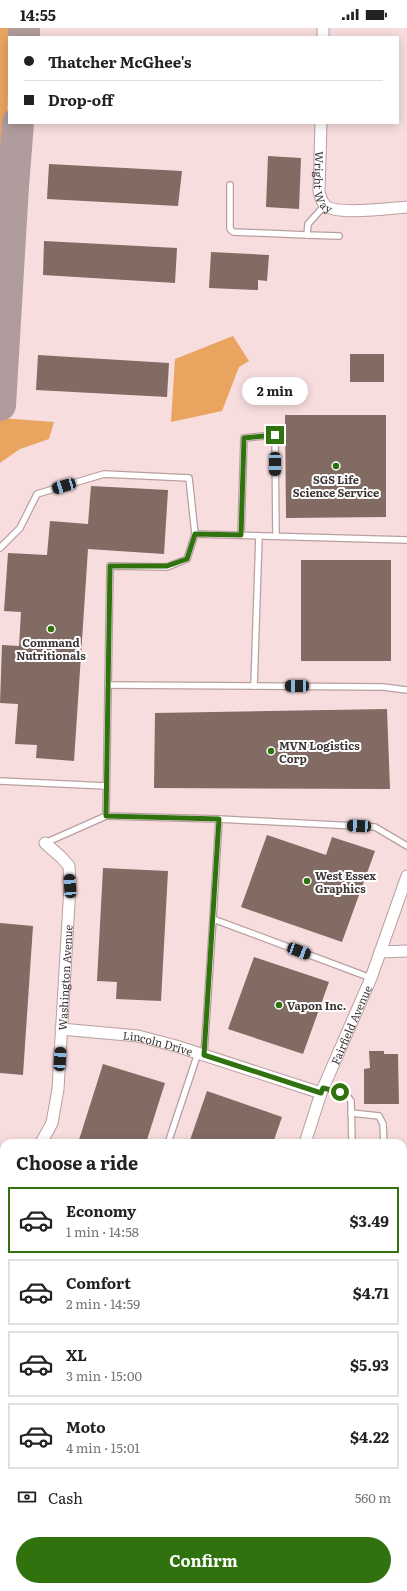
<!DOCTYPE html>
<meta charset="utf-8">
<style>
body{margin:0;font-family:Literata,serif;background:#f6f6f6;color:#222;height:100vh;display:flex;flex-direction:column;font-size:15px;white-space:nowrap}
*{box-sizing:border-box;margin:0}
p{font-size:13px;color:#767676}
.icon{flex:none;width:22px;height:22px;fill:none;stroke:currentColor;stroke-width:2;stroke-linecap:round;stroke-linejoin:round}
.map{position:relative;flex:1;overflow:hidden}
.drawer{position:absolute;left:0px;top:1111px;width:407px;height:452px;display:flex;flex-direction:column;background:#fff;border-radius:12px 12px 0 0;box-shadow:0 2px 10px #0003}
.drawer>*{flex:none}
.hud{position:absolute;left:8px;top:8px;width:391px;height:88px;border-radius:0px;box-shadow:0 2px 10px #0003;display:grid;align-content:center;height:88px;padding:0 16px;background:#fff}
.end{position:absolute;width:18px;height:18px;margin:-9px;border:5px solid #2f720e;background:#fff;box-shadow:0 0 0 2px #fff}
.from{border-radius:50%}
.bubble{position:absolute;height:28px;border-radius:14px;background:#fff;box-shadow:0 2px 10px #0003;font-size:13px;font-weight:700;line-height:28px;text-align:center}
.car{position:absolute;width:12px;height:24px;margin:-12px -6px;border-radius:5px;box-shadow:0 0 3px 1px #0007;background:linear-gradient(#222 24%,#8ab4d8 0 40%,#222 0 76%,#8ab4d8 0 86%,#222 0)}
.hud b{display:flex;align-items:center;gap:14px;height:38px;font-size:15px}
.hud b+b{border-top:1px solid #e0e0e0}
.hud i{width:10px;height:10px;background:#222}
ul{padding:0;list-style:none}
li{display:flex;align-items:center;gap:12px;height:66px;margin:0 8px 6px;padding:0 8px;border:2px solid #e0e0e0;border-radius:0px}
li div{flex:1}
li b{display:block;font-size:15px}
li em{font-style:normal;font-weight:700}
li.current{border-color:#2f720e}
li>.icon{width:36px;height:36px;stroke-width:1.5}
h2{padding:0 16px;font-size:18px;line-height:48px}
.pay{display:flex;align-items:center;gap:10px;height:44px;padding:0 16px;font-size:15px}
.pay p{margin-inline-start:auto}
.action{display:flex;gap:8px;margin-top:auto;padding:8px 16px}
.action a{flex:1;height:46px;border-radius:24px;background:#2f720e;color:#fff;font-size:16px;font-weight:700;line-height:46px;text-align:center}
.status{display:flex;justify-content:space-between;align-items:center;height:28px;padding:0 20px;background:#fff;direction:ltr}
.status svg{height:11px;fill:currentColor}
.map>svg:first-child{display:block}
</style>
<div class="status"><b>14:55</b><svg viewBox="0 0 49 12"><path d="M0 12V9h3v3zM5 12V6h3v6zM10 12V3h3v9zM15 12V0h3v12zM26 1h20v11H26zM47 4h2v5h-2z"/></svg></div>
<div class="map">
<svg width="407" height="1563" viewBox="0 0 407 1563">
<rect width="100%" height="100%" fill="#f8ddde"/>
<!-- green -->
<g fill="#e9a45f">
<path d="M0,0h14l-1,9h-4l-2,100 -3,10 -4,4z"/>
<path d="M233,308l16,25 -10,6 -17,44 -51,11 4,-63z"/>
<path d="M0,390l54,4 -5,17 -29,10 -20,14z"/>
</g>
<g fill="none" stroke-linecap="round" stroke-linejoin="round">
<!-- stream -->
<g stroke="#b574b8" stroke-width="3.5">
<path d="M0,1356h4"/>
<path d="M286,1559v4"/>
</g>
<!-- taxiway -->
<g stroke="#b09c9d" stroke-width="32">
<path d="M24,9v-9"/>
<path d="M0,157l13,1 -13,219"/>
<path d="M13,158l5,-63"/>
</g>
</g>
<!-- building -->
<g fill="#816b63">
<path d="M268,128l33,2 -2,51 -33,-2z"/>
<path d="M49,136l133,7 -4,35 -131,-7z"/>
<path d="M44,213l133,7 -2,35 -132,-8z"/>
<path d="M211,224l58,3 -2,26 -9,-1v10l-49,-2z"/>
<rect x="350" y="326" width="34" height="28"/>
<path d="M38,327l131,8 -2,34 -131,-7z"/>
<path d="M285,387h101v102l-100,1z"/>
<path d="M91,458l77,4 -4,64 -76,-5 -14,212 -38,-3 1,-13 -22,-1 3,-40 -18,-1 2,-58 17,1 2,-34 -17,-1 4,-58 39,2 3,-34 38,3z"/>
<rect x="301" y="532" width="90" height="101"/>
<path d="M387,681l3,80 -236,-1 1,-75z"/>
<path d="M267,807l59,20 6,-18 43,14 -33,91 -101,-35z"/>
<path d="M103,840l65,3 -7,130 -45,-2 1,-17 -20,-1z"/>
<path d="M0,895l33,3 -10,149 -23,-2z"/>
<path d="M254,929l75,25 -26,72 -75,-25z"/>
<path d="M369,1023h15v3h14l1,50h-35v-35l6,-1z"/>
<path d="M103,1036l62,19 -19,60h-68z"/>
<path d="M207,1063l75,26 -9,26h-84z"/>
</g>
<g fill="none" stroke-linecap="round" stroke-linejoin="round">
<!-- service casing -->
<g stroke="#b99fa0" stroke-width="8">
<g id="service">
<path d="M230,157v44l3,3 74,3"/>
<path d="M325,177l-17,19 -1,11 32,1"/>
<path d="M241,507l3,-97 31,-3 1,101"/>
<path d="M407,512l-212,-6 -8,25 -20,8 -57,-1 -4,250 113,3 156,8 32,19"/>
<path d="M0,520l20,-20 17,-34 67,-20 85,4 6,56"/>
<path d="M108,657l275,2 24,3"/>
<path d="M254,658l5,-150"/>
<path d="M0,753l106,5"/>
<path d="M45,815l61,-27"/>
<path d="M213,891l6,-100"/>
<path d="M204,1027l9,-136 158,59"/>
<path d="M323,1060c11,2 22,3 28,13l1,42"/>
<path d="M351,1085l28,3 4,8 1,19"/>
<path d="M168,1115l30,-90"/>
<path d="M403,1151h4"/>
<path d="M403,1208h4"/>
<path d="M403,1295l4,-1"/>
<path d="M403,1345h4"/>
<path d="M403,1462l4,1"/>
<path d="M43,1559v4"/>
<path d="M11,1563v-4"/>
</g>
</g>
<!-- minor casing -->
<g stroke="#b99fa0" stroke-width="13">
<g id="minor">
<path d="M323,9v-9"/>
<path id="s1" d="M321,95l-2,68c1,5 2,10 6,14 10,11 66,3 82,2"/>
<path d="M380,924l27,-1"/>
<path id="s2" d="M61,1001l77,7 38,10 145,47"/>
<path id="s3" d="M41,1115l11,-20 6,-34 12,-203 -1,-20 -8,-9 -16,-14"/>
<path id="s4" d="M305,1115l16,-50 50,-115 36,-102"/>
<path d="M0,1549h4"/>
<path d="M80,1559l13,2 30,-2"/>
<path d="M239,1563l1,-4"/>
</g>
</g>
<!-- service -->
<use href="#service" stroke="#fff" stroke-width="5.5"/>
<!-- minor -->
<use href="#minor" stroke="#fff" stroke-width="11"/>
</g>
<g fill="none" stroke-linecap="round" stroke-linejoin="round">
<!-- route -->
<path stroke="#2f720e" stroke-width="5" d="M275,407l-31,3 -3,97 -46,-1 -8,25 -20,7h-57l-4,250 113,3 -15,236 117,38 2,-5 17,4"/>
</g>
<!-- markers -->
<g fill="#2f720e" stroke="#fff" stroke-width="1.5">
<circle cx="336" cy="438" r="4"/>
<circle cx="51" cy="601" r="4"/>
<circle cx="271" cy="723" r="4"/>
<circle cx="307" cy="853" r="4"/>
<circle cx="279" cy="977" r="4"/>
</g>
<g text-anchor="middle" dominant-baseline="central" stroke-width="4" stroke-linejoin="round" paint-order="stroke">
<!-- street labels -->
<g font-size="11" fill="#3f3535" stroke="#fff">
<text stroke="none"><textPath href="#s1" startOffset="60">Wright Way</textPath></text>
<text stroke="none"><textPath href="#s3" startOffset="169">Washington Avenue</textPath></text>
<text stroke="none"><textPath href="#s4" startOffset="127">Fairfield Avenue</textPath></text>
<text stroke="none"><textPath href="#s2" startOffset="98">Lincoln Drive</textPath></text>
</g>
<!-- poi labels -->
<g font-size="11" font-weight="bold" fill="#3f3535" stroke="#fff" text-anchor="start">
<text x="336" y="451" text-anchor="middle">SGS Life<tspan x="336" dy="13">Science Service</tspan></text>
<text x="51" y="614" text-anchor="middle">Command<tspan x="51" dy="13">Nutritionals</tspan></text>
<text x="279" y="717">MVN Logistics<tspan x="279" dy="13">Corp</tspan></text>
<text x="315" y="847">West Essex<tspan x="315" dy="13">Graphics</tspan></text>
<text x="287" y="977">Vapon Inc.</text>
</g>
</g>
</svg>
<i class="end from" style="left:340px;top:1064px"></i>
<i class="end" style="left:275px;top:407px"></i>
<div class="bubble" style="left:242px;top:349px;width:66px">2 min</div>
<i class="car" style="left:275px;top:436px;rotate:180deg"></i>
<i class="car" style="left:64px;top:458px;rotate:254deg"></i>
<i class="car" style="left:297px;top:658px;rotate:270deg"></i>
<i class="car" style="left:359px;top:798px;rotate:273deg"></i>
<i class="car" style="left:70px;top:858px;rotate:356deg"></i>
<i class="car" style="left:299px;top:923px;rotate:111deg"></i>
<i class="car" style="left:60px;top:1031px;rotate:3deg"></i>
<div class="hud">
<b><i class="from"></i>Thatcher McGhee's</b>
<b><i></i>Drop-off</b>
</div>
<section class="drawer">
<h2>Choose a ride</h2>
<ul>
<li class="current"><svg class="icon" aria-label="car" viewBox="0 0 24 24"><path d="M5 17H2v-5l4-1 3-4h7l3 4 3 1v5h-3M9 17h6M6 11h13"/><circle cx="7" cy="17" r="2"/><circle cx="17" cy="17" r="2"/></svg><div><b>Economy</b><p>1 min · 14:58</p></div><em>$3.49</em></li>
<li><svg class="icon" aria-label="car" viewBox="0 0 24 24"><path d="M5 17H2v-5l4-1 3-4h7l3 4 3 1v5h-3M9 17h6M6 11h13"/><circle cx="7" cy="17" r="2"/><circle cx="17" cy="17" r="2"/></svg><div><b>Comfort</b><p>2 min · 14:59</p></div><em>$4.71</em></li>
<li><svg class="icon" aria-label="car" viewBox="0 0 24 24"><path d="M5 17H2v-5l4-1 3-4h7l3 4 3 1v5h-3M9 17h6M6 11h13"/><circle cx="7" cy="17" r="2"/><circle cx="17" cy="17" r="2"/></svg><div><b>XL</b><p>3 min · 15:00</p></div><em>$5.93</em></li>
<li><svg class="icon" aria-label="car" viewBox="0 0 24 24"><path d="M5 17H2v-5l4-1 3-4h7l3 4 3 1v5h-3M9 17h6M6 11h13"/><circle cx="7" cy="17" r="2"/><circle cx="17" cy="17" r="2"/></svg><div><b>Moto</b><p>4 min · 15:01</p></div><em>$4.22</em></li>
</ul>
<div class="pay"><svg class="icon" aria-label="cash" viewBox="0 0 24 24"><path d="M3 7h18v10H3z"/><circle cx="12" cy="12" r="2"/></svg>Cash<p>560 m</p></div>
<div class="action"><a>Confirm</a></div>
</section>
</div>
